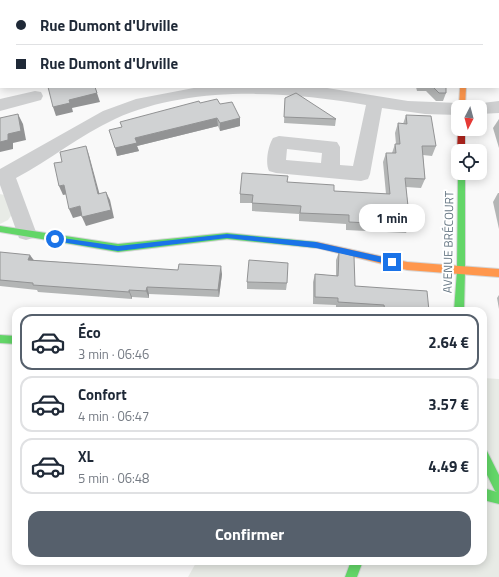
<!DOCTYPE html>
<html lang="fr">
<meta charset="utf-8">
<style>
body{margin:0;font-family:"Titillium Web",sans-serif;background:#f6f6f7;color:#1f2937;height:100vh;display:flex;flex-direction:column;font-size:15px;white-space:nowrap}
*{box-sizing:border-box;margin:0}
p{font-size:13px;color:#747a83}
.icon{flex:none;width:22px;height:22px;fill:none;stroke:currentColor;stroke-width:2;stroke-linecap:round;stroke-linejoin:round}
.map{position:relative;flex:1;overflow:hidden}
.details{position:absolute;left:12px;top:307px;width:475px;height:258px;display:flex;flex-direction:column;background:#fff;border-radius:12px;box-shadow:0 2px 10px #0003}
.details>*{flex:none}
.hud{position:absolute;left:0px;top:0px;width:499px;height:88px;box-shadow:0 2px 10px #0003;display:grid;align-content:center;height:88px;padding:0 16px;background:#fff}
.needle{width:26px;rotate:186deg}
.controls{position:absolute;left:451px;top:100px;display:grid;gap:8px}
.controls a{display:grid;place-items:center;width:36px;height:36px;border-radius:8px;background:#fff;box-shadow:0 2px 10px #0003;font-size:20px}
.end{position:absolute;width:18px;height:18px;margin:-9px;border:5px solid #1a73e8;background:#fff;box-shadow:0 0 0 2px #fff}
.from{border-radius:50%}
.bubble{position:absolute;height:28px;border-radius:12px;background:#fff;box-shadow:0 2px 10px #0003;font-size:13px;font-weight:700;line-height:28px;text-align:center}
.hud b{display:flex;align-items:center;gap:14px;height:38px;font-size:15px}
.hud b+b{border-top:1px solid #e0e1e3}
.hud i{width:10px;height:10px;background:#1f2937}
ul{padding:7px 0 0;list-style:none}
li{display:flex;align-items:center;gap:12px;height:56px;margin:0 8px 6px;padding:0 8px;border:2px solid #e0e1e3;border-radius:12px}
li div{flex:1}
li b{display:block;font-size:15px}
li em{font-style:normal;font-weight:700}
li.current{border-color:#56606c}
li>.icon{width:36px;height:36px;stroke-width:1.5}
.primary-button{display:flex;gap:8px;margin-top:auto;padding:8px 16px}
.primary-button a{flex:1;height:46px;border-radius:12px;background:#56606c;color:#fff;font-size:16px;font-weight:700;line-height:46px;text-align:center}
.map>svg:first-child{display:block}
</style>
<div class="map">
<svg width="499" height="577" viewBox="0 0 499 577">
<rect width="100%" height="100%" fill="#f9f9f9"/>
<!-- green -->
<g fill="#e8ebe6">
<path d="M0,194l4,1 9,18 -5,7 -8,4z"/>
<path d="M483,378l16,1v198h-311l9,-16h286z"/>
</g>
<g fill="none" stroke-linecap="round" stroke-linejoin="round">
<!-- fast casing -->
<g stroke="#d5d6d7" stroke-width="2">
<g id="fast">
<path d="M458,171v2h7v98l-1,40h-10l3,-40z"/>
<path d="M0,226l118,18 109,-11 90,9 4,3 -4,3 -90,-9 -109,13 -118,-20z"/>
<path d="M0,335l16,1v8l-16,-1z"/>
<path d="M483,450l4,1 12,24v29l-16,-4v-12l14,4 -2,-1 -12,-24z"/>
<path d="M351,561h12l-6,16h-12z"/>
</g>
</g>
<!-- slow casing -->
<g stroke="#d5d6d7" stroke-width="2">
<g id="slow">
<rect x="466" y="0" width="6" height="1"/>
<path d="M460,87h6l-1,20h-6z"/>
<path d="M317,242l90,20 92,7v8l-92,-7 -93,-23 -1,-2 1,-2z"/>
</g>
</g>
<!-- jam casing -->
<g stroke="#d5d6d7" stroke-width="2">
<path id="jam" d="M458,128l7,1v22h-7v1l-1,-1z"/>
</g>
<!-- street -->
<g fill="#cecfd0" fill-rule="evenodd">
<path d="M199,87h122l87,14 50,2 7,4h-7v8l-33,-1 -43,-6 -12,66 -2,5 -7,2 -85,-8 -7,-2c-4,-8 -1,-25 4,-33l6,-2 58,6 3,5v18l13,1 13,-61c-78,-14 -176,-20 -251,14 -35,16 -65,41 -99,59l20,54 -3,6 -7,2 -7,-2 -19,-53v-16l103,-58 33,-12zM287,149l35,4 -1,10 -35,-3z"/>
<path d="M35,91l6,1 2,4 -2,4 -41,11v-12z"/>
<path d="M499,101v12l-19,1v-7h-8l2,-3z"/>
</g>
<!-- fast -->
<use href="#fast" fill="#63d668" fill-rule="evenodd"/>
<!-- slow -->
<use href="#slow" fill="#ff974d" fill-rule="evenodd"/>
<!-- jam -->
<use href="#jam" fill="#b3261e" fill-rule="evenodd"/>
</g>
<!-- wall -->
<g fill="#b3b5b5">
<path d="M416,87h30v6l-3,8h-7l-10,-10h-9z"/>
<path d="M285,98l51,21 -1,7 -51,-3z"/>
<path d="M200,103l20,1 20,14v8l-20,5 -2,-5 -81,20 2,5 -22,5 5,-29z"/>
<path d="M406,115l30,31 -4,10 -9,-1 2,24 -4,9 -15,-1 4,38 -4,8 -60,-3v-6l-47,-3v-7l-47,-3v-8h-12v-9l47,-12 47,9 52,3 -3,-32 3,-9h6l3,-9h1l-1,-11 3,-10 5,1z"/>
<path d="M499,119v29l-6,-20z"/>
<path d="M498,193h1v36l-6,-27z"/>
<path d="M0,252l33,8 189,14 -3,23 -70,-3v4l-17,-1v2l-94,-7 -1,-2 -37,-4z"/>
<path d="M339,252l16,34 74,25h-63l-30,-2v-4l-23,-1v-22l2,-8 21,2v-16z"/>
<path d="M247,282l40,1 -1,7 -39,-1z"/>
<path d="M499,295v14l-2,-11z"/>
</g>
<!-- shaded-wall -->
<g fill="#929394">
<path d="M95,87l5,15 -28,6 1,4 -17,4 -3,-9z"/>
<path d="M18,114l5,10 3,16 -13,3v6l-13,3v-10l8,-8z"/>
<path d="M217,118l1,8 -81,20 2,5 -22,5 -2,-8 20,-10z"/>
<path d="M240,118v8l-20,5v-8z"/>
<path d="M86,146l3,9 13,48 -4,-9z"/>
<path d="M64,185l4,9 -5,1 -4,-9z"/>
<path d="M106,192l4,8 4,18 -28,8 -4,-9z"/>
<path d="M80,206l4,9 -11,3 -4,-9z"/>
<path d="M30,255l6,8 -8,-3z"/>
<path d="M221,266l1,8 -3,23 -1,-7z"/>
<path d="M147,287l2,7v4l-3,-7z"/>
<path d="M129,290l3,7v2l-3,-7z"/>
</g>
<!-- building -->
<g fill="#d0d2d3" stroke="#929394">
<path d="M48,87h47l2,6 -28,7 1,3 -17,4z"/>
<path d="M433,87h13v6h-7z"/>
<path d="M296,93l40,26 -52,-2 1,-19z"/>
<path d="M217,99l3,5 12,-2 8,16 -20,5 -3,-5 -82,20 2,5 -22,5 -6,-18 13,-3 -2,-5 79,-21 1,2z"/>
<path d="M18,114l3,17 -13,3v6l-8,2v-24z"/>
<path d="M406,115l25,1 5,30h-14l3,33 -20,-1 5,47 -61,-3v-7l-49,-2 1,-7 -49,-3 1,-8 -13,-1 2,-21 46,3 -1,6 47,3v6l56,3 -4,-41h10l-1,-9h5l-2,-21 9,1z"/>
<path d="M86,146l12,48 8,-2 5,18 -29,7 -2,-11 -11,3 -5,-24 -5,1 -5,-23 8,-1 -2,-10z"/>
<path d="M0,252l30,3 -2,5 150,10 1,-6 42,2 -3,24 -71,-3 -1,4 -17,-1v2l-96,-7v-2l-33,-3z"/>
<path d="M339,252l15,4 1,30 72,5 2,20h-44l-1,-6 -46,-3v-4l-23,-1v-23l23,2z"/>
<path d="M249,260l39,3 -1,20 -40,-1z"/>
</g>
<!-- route -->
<path fill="#1a73e8" d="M227,234l89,8 76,17 3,3 -3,3 -76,-17 -89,-10 -109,13 -63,-10 -3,-2 3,-2 63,9z"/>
<g text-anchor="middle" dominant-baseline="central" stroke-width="4" stroke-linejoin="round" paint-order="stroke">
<!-- street labels -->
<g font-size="12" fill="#657683" stroke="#fff">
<text transform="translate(448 242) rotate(-89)">AVENUE BRÉCOURT</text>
</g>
</g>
</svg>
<div class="controls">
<a><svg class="needle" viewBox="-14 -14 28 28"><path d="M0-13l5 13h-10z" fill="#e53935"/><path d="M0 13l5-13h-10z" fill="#747a83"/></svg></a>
<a><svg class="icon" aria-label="locate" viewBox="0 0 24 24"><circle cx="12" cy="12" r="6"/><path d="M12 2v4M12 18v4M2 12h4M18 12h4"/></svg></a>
</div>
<i class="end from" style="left:55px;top:239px"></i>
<i class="end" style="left:392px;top:262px"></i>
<div class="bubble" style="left:359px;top:204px;width:66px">1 min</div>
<div class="hud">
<b><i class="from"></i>Rue Dumont d'Urville</b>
<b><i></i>Rue Dumont d'Urville</b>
</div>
<section class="details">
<ul>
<li class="current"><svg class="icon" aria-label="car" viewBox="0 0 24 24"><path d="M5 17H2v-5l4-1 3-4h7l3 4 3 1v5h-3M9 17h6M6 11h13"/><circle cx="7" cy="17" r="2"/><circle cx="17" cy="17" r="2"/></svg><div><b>Éco</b><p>3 min · 06:46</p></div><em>2.64 €</em></li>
<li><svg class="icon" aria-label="car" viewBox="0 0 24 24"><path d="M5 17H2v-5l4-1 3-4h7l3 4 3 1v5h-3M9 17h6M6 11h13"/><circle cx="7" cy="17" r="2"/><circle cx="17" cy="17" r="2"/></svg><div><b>Confort</b><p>4 min · 06:47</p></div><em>3.57 €</em></li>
<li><svg class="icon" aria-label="car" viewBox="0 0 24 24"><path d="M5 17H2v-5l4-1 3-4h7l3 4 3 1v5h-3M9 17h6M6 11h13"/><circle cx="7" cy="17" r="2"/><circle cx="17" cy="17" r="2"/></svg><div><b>XL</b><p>5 min · 06:48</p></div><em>4.49 €</em></li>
</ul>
<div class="primary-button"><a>Confirmer</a></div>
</section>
</div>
